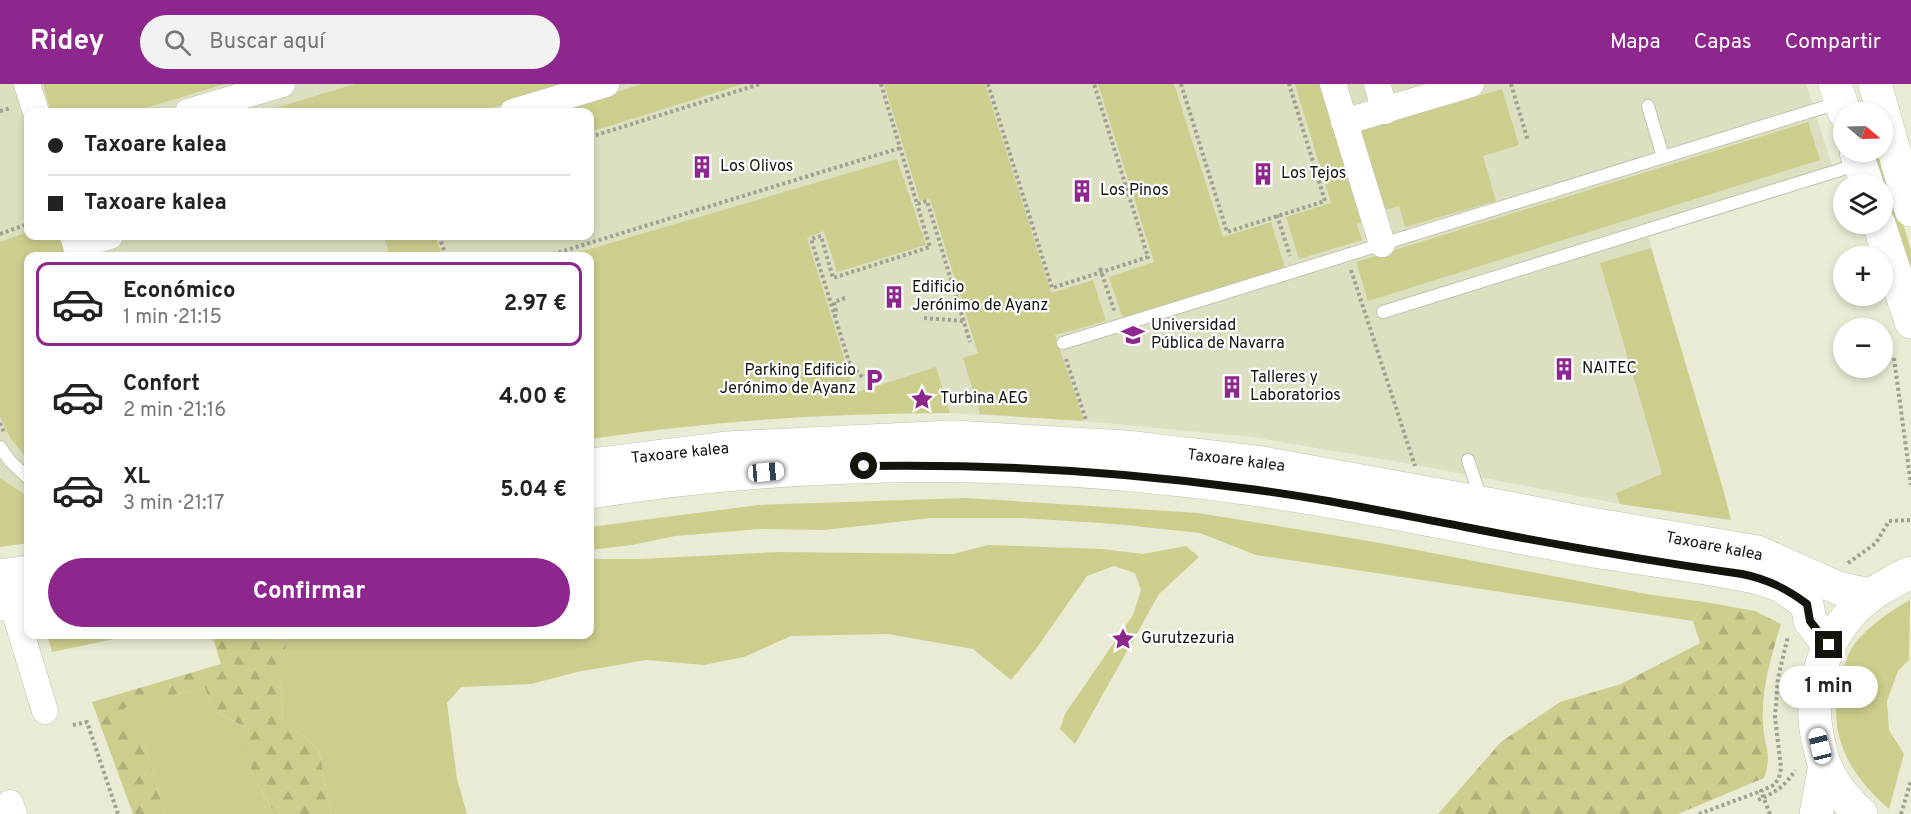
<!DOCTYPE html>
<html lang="es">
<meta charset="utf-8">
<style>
body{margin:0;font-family:Overpass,sans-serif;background:#f2f2f2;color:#222;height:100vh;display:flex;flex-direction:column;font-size:22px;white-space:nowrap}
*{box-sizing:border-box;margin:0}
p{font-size:20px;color:#767676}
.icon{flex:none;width:33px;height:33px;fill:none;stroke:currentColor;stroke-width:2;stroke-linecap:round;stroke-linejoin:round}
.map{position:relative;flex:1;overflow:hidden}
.details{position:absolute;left:24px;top:168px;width:570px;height:387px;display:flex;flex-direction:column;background:#fff;border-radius:12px;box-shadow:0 3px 9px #0003}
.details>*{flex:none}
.guide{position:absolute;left:24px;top:24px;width:570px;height:132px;border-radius:12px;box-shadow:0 3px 9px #0003;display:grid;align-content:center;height:132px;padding:0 24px;background:#fff}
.needle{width:39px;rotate:109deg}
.tools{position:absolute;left:1833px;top:18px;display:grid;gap:12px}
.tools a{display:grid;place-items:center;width:60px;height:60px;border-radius:50%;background:#fff;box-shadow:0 3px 9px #0003;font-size:30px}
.end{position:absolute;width:27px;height:27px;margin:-14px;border:8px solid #14140d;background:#fff;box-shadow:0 0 0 3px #fff}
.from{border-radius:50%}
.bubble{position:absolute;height:42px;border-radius:21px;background:#fff;box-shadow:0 3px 9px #0003;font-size:20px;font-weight:700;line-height:42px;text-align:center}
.car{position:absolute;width:18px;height:36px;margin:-18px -9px;border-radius:8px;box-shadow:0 0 4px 2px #0007;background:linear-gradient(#fff 24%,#345 0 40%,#fff 0 76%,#345 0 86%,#fff 0)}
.guide b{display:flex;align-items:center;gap:21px;height:57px;font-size:22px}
.guide b+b{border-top:2px solid #e0e0e0}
.guide i{width:15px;height:15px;background:#222}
ul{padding:10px 0 0;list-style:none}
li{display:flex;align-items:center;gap:18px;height:84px;margin:0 12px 9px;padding:0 12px;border:3px solid transparent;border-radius:12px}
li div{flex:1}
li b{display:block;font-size:22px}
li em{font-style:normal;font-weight:700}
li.active{border-color:#8d278e}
li>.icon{width:54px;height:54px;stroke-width:1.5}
.cta{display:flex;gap:12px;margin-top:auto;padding:12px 24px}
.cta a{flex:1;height:69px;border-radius:36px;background:#8d278e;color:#fff;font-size:24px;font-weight:700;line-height:69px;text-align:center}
header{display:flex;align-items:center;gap:36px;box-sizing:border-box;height:84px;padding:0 30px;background:#8d278e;color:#fff}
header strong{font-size:28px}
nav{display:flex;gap:33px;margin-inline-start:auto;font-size:21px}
.search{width:420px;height:54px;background:#f2f2f2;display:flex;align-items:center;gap:15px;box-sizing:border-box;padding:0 21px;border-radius:33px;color:#767676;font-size:22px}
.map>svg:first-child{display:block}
</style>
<header>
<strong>Ridey</strong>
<div class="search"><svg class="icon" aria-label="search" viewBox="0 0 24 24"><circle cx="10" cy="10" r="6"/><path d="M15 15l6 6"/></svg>Buscar aquí</div>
<nav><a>Mapa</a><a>Capas</a><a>Compartir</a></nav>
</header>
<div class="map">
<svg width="1911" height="730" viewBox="0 0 1911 730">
<defs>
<pattern id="forest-firs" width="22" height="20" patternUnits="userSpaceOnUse" patternTransform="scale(1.5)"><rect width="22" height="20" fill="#ccce8d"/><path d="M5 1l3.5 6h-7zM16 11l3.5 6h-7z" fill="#aeb078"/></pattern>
</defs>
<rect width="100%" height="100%" fill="#eaebd5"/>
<!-- built -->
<path fill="#dddfc1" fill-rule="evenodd" d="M0,0h1806l30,94 -188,58 83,284 -111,-16 -210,-40 -158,-27 -168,-16 -134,-8h-89l-76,4 -129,12 -66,10v-183h-562v287l-28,4zM28,28h562v124h-562z"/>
<!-- green -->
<g fill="#ccce8d">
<path d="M43,0h182l-93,28h-81z"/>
<path d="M355,0h216l-93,28h-216z"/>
<path d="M642,0h101l-153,48v-20h-39z"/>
<path d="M884,0h101l66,209 42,-13 13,41 -51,14 29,86 -104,-7 -17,-56 15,-5 -48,-154 -10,2z"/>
<path d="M1098,0h76l49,153 48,-15 14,45 -162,52 -14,-42 45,-15z"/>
<path d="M1295,0h33l41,136 -12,4 5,16 -63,19 -13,-42 45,-14z"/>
<path d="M1502,5l17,56 -36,11 13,45 -91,26 -6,-21 -20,6 -23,-80z"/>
<path d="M1808,38l12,38 -452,141 -12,-39z"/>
<path d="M1870,68h11l30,98v37l-28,-92 -1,-11z"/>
<path d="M897,75l29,86 -89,27 -13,-41 -17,7 48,155 81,-26 14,46c-121,0 -240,8 -360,26v-183h-24z"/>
<path d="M28,148v4h38l6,20h-44v203l-18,-21 -10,-22v-174z"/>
<path d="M384,152h51l7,20h-52z"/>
<path d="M1651,164l72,241 8,31 -111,-16 -4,-11 46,-19 -62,-211z"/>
<path d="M0,394l28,19v46l-28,4z"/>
<path d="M966,414l232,15 177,29 277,53 53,7 -12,19 -437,-66 -56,-22 -85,-9 -93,-6h-91l-107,12 -64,-1 -85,7 -43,9 -42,5v-23l168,-22z"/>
<path d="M988,461l114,4 41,5 43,-8 13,11 -40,37 -84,150 -15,-15 5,-15 68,-99 8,-25 -6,-17 -21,-7 -27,10 -51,73 -25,31 -38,-31 -85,-15 -97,2 -47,21 -40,8 -58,-5 -69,12 -46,12 -70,3 -14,16 10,76 10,35h-136l-12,-64 -36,-31 -3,-44 7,-33 -2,-7 305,-1v-75h50l138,-7 175,2z"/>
<path d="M1910,516l-1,60 -11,11 -11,30 2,29 15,24 -15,55c-41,-36 -62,-74 -49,-129 3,-12 8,-28 16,-38 15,-18 34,-31 54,-42z"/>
<path d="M47,550h86v1l-81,17z"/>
<path d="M205,603l7,23 37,19c-5,39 6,54 27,85h-111l-18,-62 -24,-44z"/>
</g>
<!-- forest -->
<g fill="url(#forest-firs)">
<path d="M1705,518l50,9 26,13c-10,33 -20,65 -18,100 1,23 10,29 1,54l-86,36h-240l63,-72 59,-40 61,-18 79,-41 -7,-22z"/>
<path d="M212,551h73l2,7 -7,33 3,44 36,31 12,64h-55c-21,-32 -32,-45 -27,-85l-37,-19 -7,-23 -81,21 23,44 18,62h-32l-41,-112 129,-38z"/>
</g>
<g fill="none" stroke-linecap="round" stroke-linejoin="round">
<!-- lane casing -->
<g stroke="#c2c3ad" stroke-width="14">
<g id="lane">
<path d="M1648,22l15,51"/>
<path d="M1383,228l476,-148"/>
<path d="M1063,259l778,-241"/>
<path d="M0,363l10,14 18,17"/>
<path d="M1468,376l13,39"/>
</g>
</g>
<!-- street casing -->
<g stroke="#c2c3ad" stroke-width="27">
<g id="street">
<path d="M27,0l9,28"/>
<path d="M1333,0l49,160"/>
<path d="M1377,0l8,27"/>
<path d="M188,28l94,-28"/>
<path d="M513,28l93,-28"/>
<path d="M1344,38l127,-38"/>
<path d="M73,152l3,10 34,-10"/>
<path d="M12,519l33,108"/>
<path d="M10,719l4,11"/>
</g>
</g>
<!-- secondary casing -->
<g stroke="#c2c3ad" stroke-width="34">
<g id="secondary">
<path d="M1835,0l9,28"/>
<path d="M1875,0l36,126"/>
<path d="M1856,68l11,32"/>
<path d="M1879,140l32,98"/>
<path d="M590,381l136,-17 226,-11 174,10 136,16 220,40 103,20 172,29 81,36 31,7"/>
<path d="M590,408c217,-34 438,-35 655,-4 108,15 214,38 321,58 64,12 130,18 193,32l21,7 27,19 3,17 19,24"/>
<path d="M0,492l28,-4"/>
<path d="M0,520l28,-4"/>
<path d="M1816,730l9,-49"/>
<path d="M1861,730c-15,-13 -28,-30 -36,-48 -3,-7 -4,-15 -6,-22 -15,-58 10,-126 63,-156 9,-5 19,-12 29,-15"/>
</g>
</g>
<!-- path -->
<g stroke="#a0a190" stroke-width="4" stroke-dasharray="3 3" stroke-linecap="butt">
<path d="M881,0l36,120 10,-3 43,141"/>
<path d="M988,0l64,204 96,-31 -54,-173"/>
<path d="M1181,0l46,148 98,-31 -36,-117"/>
<path d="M1511,0l17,57"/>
<path d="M0,27l11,-3"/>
<path d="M590,53l170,-53"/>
<path d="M1277,131l13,41"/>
<path d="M0,150l28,-10"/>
<path d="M439,152l7,20"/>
<path d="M547,172l353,-108"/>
<path d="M1100,184l15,45"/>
<path d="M1351,186l64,196"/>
<path d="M835,233l1,-6 -2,-9 11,-4"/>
<path d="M924,234l40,3"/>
<path d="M1894,274l17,127"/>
<path d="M1066,275l20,61"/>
<path d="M862,293l-13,-15 -38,-123 10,-3 12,42 97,-31 -13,-43"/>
<path d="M0,339l4,9"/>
<path d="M1848,479l28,-20 13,-22 22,-1"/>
<path d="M73,641l14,-3 31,92"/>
<path d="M1758,716c16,-7 28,-14 37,-30"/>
<path d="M1699,730l62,-23"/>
<path d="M1770,730l-9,-23 13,-6 5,-7 2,-10 -6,-51 3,-39 10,-42"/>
<path d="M1901,730l10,-33"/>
</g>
<!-- lane -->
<use href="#lane" stroke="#fff" stroke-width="12"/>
<!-- street -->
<use href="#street" stroke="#fff" stroke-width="26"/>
<!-- secondary -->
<use href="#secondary" stroke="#fff" stroke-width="33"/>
</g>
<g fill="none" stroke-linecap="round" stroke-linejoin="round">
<!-- route -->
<path stroke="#14140d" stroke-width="8" d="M864,382c127,-2 252,5 378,22 75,9 149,25 223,39 92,18 184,34 277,47 25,5 44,14 65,30l3,17 19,24"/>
</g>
<!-- icons -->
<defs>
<g id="building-bare" transform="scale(1.8)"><path d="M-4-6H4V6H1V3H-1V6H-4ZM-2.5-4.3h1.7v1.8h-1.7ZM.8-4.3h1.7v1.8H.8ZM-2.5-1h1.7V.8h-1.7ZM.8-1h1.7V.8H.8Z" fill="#8d278e" stroke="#fff" stroke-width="2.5" paint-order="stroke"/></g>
<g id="university-bare" transform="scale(1.8)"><path d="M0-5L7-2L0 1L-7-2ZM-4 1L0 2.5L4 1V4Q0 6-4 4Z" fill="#8d278e" stroke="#fff" stroke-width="2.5" paint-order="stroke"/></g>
<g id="parking-bare" transform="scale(1.8)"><path d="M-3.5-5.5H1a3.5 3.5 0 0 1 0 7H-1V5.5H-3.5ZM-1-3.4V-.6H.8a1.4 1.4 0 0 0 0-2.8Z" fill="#8d278e" stroke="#fff" stroke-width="2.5" paint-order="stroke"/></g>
<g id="sight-bare" transform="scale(1.8)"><path d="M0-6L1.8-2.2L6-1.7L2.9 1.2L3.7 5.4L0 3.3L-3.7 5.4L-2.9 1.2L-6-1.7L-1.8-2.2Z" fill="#8d278e" stroke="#fff" stroke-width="2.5" paint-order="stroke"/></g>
</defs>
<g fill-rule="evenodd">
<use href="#building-bare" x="702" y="83"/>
<use href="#building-bare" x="1263" y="90"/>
<use href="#building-bare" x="1082" y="107"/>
<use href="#building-bare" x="894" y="213"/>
<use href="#university-bare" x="1133" y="251"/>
<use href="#building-bare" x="1564" y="285"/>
<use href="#parking-bare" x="874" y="296"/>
<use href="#building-bare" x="1232" y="303"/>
<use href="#sight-bare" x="922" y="315"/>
<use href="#sight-bare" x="1123" y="555"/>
</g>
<g text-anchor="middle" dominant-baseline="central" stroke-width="4.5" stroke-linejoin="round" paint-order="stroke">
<!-- poi labels -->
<g font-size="16" fill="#14140d" stroke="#fff" text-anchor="start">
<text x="720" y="83">Los Olivos</text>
<text x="1281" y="90">Los Tejos</text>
<text x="1100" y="107">Los Pinos</text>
<text x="912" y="204">Edificio<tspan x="912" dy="18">Jerónimo de Ayanz</tspan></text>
<text x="1151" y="242">Universidad<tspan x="1151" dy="18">Pública de Navarra</tspan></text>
<text x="1582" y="285">NAITEC</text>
<text x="856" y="287" text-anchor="end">Parking Edificio<tspan x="856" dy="18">Jerónimo de Ayanz</tspan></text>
<text x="1250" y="294">Talleres y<tspan x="1250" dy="18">Laboratorios</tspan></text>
<text x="940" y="315">Turbina AEG</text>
<text x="1141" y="555">Gurutzezuria</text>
</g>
<!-- street labels -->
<g font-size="16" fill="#14140d" stroke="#fff">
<text transform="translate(680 370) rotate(-6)">Taxoare kalea</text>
<text transform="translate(1236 377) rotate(7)">Taxoare kalea</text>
<text transform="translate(1714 463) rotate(11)">Taxoare kalea</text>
</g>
</g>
</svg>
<div class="tools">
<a><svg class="needle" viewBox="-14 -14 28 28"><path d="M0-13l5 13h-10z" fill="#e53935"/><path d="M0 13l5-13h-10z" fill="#767676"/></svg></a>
<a><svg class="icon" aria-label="layers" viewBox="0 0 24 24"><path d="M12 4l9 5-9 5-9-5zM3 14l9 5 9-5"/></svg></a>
<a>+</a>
<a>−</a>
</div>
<i class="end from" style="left:864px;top:382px"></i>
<i class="end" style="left:1829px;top:561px"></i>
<div class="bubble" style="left:1779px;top:582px;width:99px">1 min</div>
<i class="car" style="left:766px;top:388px;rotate:85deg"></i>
<i class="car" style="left:1820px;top:662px;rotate:346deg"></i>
<div class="guide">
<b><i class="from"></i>Taxoare kalea</b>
<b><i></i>Taxoare kalea</b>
</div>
<section class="details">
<ul>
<li class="active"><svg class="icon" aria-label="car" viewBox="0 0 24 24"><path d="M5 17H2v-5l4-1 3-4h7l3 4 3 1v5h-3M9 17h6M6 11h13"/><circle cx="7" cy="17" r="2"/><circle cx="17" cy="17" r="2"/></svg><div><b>Económico</b><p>1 min · 21:15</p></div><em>2.97 €</em></li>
<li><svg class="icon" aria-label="car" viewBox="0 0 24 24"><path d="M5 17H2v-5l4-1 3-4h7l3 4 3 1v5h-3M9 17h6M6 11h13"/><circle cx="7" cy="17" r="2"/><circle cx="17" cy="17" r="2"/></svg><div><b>Confort</b><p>2 min · 21:16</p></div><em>4.00 €</em></li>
<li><svg class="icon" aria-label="car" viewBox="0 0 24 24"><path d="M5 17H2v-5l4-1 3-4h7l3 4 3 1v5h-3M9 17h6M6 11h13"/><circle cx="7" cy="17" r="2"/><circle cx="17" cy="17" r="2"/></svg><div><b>XL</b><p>3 min · 21:17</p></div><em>5.04 €</em></li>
</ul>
<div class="cta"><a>Confirmar</a></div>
</section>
</div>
